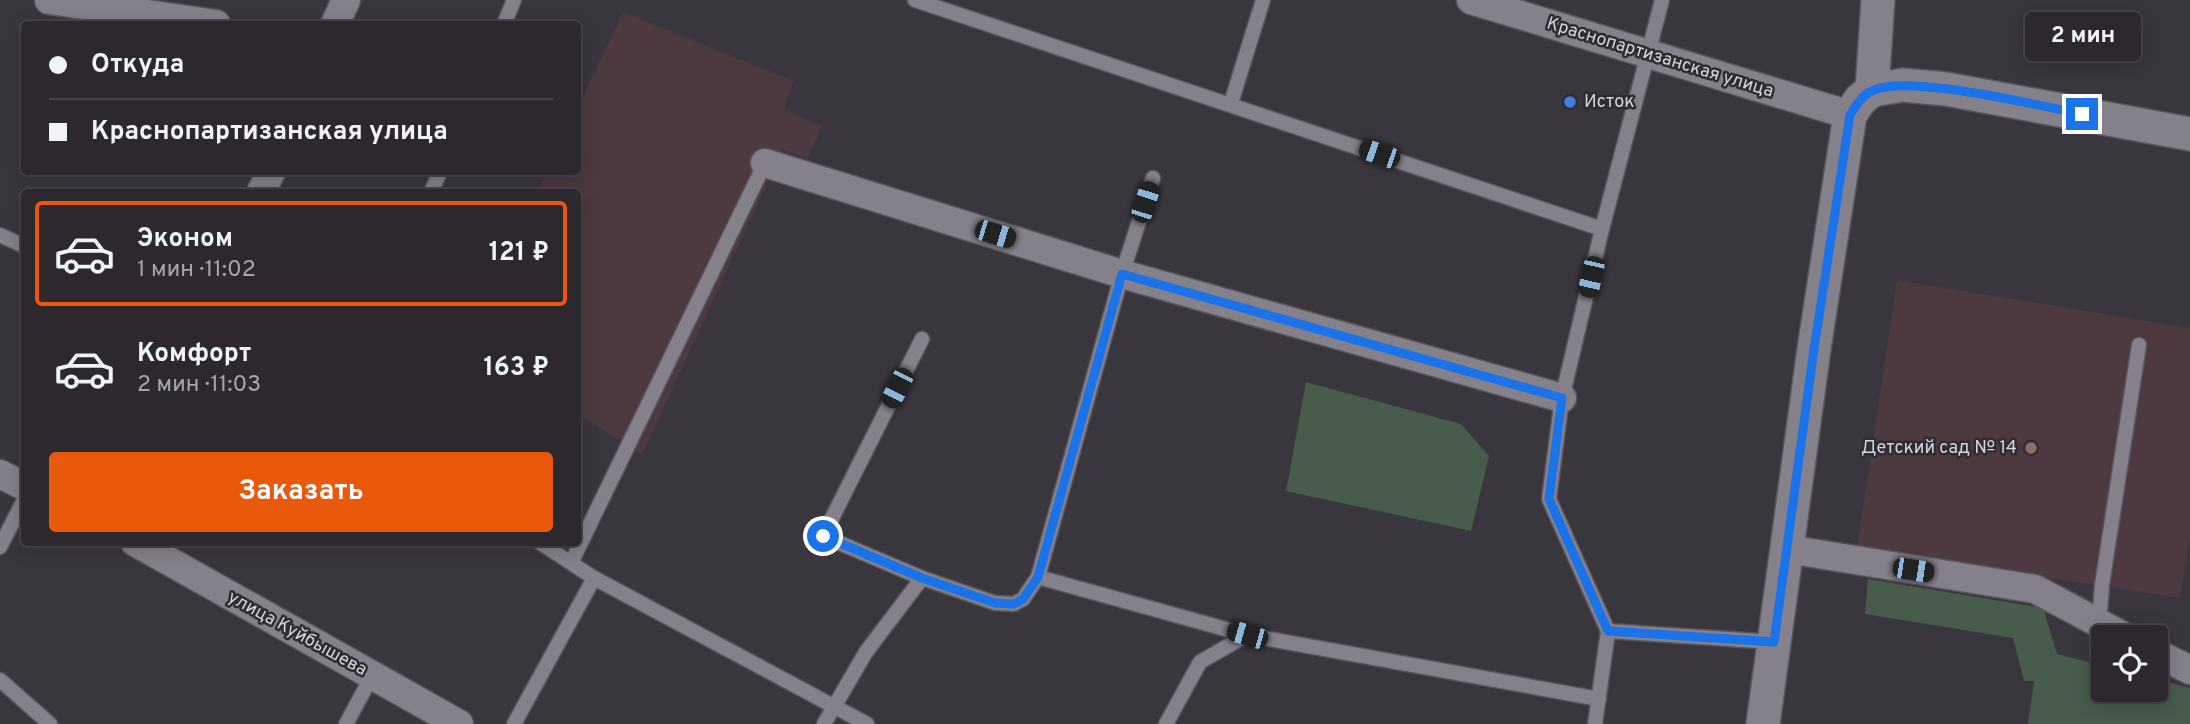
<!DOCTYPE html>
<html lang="ru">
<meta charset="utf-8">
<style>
body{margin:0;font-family:Overpass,sans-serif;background:#38343a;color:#f1f3f6;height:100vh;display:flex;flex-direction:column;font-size:26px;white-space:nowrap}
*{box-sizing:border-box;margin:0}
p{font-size:23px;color:#a6a6aa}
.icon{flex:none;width:38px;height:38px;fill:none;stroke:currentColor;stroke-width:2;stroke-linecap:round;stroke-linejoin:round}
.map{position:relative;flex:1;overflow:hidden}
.panel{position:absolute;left:21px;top:189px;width:560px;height:357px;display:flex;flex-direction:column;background:#2c282e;border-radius:7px;box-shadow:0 4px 18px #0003,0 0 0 2px #48444a}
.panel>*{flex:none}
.guide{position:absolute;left:21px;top:21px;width:560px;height:154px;border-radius:7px;box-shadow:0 4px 18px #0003,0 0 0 2px #48444a;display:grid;align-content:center;height:154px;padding:0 28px;background:#2c282e}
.buttons{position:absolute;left:2091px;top:625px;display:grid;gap:14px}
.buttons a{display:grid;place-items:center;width:77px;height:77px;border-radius:7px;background:#2c282e;box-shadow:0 4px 18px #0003,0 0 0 2px #48444a;font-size:35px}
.end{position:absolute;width:32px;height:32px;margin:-16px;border:9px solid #1a73e8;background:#fff;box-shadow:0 0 0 4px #fff}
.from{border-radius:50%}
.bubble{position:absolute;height:49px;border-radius:7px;background:#2c282e;box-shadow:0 4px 18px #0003,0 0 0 2px #48444a;font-size:23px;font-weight:700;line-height:49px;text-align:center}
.car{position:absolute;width:21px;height:42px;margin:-21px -10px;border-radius:9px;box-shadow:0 0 5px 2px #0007;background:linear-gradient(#222 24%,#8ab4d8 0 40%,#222 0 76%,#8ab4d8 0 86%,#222 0)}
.guide b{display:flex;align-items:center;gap:24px;height:66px;font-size:26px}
.guide b+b{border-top:2px solid #48444a}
.guide i{width:18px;height:18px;background:#f1f3f6}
ul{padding:12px 0 0;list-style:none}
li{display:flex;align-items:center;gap:21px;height:105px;margin:0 14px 10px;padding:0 14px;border:4px solid transparent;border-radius:7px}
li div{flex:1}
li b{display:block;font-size:26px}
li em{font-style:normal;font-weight:700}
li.selected{border-color:#ea580c}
li>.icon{width:63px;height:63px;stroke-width:1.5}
.button{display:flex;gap:14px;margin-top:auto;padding:14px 28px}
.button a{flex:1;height:80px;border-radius:7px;background:#ea580c;color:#fff;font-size:28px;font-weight:700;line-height:80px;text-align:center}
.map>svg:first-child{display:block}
</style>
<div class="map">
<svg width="2190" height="724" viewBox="0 0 2190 724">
<rect width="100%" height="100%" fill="#3a363e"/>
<!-- commercial -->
<g fill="#4d3940">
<path d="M623,12l171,69 -10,28 38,17 -14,33 -25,-10 -141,306 -64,-41v-222h-41l10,-20h31v-65z"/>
<path d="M1897,280l293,48v209l-10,61 -323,-50z"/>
</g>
<!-- green -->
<g fill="#475c4a">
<path d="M1306,382l155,42 28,32 -18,75 -185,-40z"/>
<path d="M1868,579l175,29 14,46 46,12 1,24h52v-11l34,9v36h-162l6,-43h-10l-11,-43 -148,-24z"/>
</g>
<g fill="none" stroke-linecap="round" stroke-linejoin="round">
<!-- service casing -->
<g stroke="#58545b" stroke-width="17">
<g id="service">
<path d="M915,0l687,229"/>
<path d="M504,24l10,-24"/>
<path d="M1231,103l32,-103"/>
<path d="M431,192l9,-20"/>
<path d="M0,235l24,11"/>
<path d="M922,339l-99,197 99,42 73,25 19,1 9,-5 15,-22 84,-303 31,-96"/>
<path d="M539,542l55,36 273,146"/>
<path d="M0,547l24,-47"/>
<path d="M572,561l193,-398"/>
<path d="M1038,577l209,58"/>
<path d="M2099,624l3,-39 37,-240"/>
<path d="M1608,631l-59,-132 13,-101 40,-169 60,-229"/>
<path d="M0,680l50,44"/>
<path d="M346,724l26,-48"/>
<path d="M514,724l80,-146"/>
<path d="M824,724l42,-72 56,-74"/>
<path d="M1166,724l34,-62 47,-27 352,64"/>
<path d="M1595,724l13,-93 166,11"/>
</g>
</g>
<!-- minor casing -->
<g stroke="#58545b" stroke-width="31">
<g id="minor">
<path d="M49,0l167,24"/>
<path d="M1471,0l379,115"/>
<path d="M335,24l11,-24"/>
<path d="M765,163l357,111 440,124"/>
<path d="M261,192l10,-20"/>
<path d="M0,474l24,12"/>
<path d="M135,542l324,182"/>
<path d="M1787,549l248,40 90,48"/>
<path d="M2156,653l34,17"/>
</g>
</g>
<!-- tertiary casing -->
<g stroke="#58545b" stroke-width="36">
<g id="tertiary">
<path d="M1872,90l31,-5 43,4 244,45"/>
<path d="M1763,724l51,-375 36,-234 10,-15 12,-10 6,-90"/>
</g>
</g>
<!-- service -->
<use href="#service" stroke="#85818a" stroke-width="14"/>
<!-- minor -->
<use href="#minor" stroke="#85818a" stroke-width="28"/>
<!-- tertiary -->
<use href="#tertiary" stroke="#85818a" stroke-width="33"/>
</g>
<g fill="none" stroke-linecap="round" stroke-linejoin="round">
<!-- route -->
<path stroke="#1a73e8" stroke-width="9" d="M823,536l99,42 73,25 19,1 9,-5 15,-22 84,-303 440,124 -13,101 59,132 166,11 40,-293 36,-234c6,-9 12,-20 22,-24 34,-18 167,15 210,23"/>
</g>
<!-- markers -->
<circle fill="#3f7fe0" stroke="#302c33" stroke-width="2.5" cx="1570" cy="102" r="7"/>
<circle fill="#8d6e63" stroke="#302c33" stroke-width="2.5" cx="2031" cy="448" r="7"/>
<g text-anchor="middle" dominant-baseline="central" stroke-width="5" stroke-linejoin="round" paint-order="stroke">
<!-- street labels -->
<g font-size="18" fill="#d7d4d9" stroke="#302c33">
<text transform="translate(1660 58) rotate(17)">Краснопартизанская улица</text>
<text transform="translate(297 634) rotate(29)">улица Куйбышева</text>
</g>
<!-- poi labels -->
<g font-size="18" fill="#d7d4d9" stroke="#302c33" text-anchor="start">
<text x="1584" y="102">Исток</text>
<text x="2017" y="448" text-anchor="end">Детский сад № 14</text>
</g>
</g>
</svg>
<div class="buttons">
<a><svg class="icon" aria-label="locate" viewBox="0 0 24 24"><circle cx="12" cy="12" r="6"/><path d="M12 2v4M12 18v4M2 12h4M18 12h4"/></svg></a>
</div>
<i class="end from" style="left:823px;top:536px"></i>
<i class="end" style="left:2082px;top:114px"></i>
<div class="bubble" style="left:2025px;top:12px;width:116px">2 мин</div>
<i class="car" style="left:1379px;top:154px;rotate:289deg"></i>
<i class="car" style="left:1145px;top:202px;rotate:18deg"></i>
<i class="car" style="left:995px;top:234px;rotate:107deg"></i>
<i class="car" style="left:1591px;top:277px;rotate:193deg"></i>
<i class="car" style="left:897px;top:388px;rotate:207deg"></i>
<i class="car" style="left:1913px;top:570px;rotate:99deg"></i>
<i class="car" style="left:1247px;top:635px;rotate:286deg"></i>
<div class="guide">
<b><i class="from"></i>Откуда</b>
<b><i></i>Краснопартизанская улица</b>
</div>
<section class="panel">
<ul>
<li class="selected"><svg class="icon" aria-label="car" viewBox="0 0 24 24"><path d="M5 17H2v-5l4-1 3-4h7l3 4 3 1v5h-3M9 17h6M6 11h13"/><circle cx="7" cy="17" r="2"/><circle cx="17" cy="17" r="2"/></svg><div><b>Эконом</b><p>1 мин · 11:02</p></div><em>121 ₽</em></li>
<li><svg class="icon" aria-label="car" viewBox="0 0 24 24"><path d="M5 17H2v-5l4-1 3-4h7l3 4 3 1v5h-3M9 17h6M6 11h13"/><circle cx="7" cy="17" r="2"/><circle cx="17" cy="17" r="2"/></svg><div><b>Комфорт</b><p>2 мин · 11:03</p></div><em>163 ₽</em></li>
</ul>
<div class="button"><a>Заказать</a></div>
</section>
</div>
